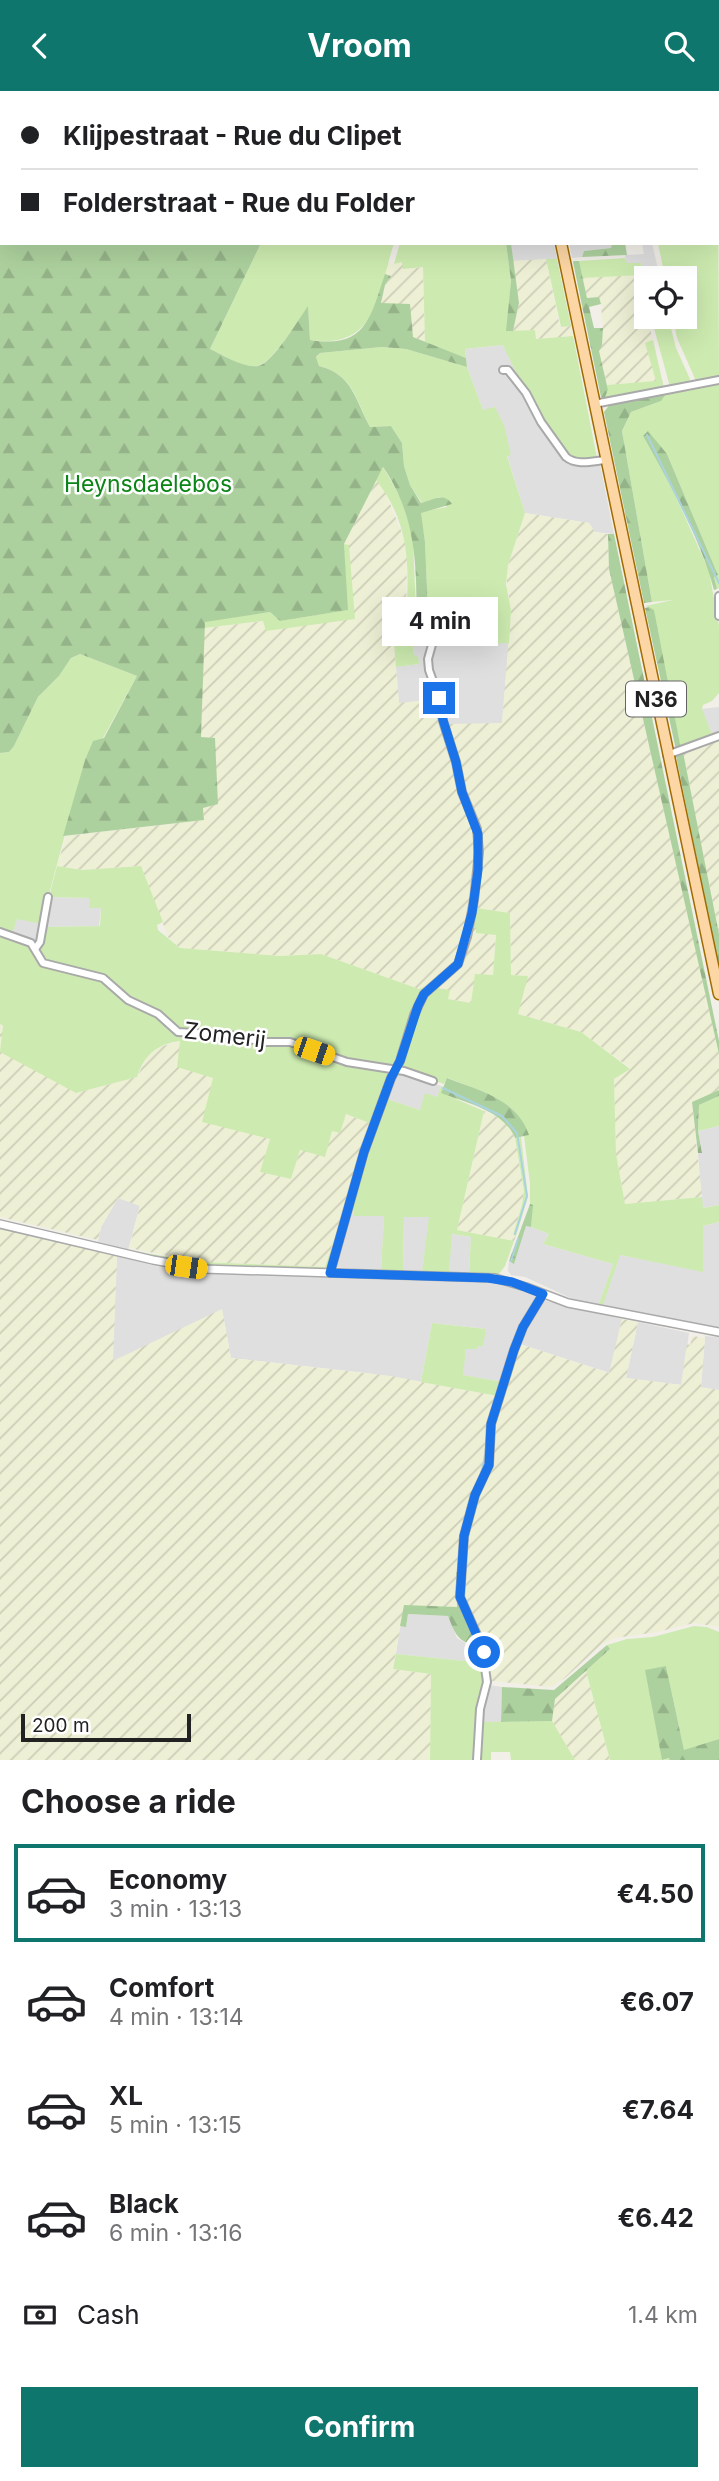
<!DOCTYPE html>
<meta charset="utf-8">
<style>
body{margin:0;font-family:Inter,sans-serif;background:#f6f6f6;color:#202124;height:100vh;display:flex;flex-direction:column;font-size:26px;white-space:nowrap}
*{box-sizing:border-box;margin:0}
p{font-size:23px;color:#757577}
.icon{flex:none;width:38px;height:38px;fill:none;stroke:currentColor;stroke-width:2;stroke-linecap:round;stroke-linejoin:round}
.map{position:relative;height:1669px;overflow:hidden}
.drawer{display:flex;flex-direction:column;background:#fff;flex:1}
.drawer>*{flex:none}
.hud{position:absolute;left:0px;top:0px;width:719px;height:154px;box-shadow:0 7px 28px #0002;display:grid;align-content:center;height:154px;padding:0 21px;background:#fff}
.controls{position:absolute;left:634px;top:175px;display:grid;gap:14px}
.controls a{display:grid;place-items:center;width:63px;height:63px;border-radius:0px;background:#fff;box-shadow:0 7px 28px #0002;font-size:35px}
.scale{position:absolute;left:21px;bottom:18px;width:170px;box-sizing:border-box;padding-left:7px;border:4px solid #222;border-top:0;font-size:19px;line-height:24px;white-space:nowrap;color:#222;-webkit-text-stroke:5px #fff;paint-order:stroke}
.end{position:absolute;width:32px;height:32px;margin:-16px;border:9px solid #1a73e8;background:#fff;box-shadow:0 0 0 4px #fff}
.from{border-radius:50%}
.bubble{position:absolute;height:49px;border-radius:0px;background:#fff;box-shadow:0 7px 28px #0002;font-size:23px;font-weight:700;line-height:49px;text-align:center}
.car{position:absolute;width:21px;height:42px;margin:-21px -10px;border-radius:9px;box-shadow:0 0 5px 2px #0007;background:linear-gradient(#f5c518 24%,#345 0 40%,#f5c518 0 76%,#345 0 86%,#f5c518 0)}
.hud b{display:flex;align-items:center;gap:24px;height:66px;font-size:26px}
.hud b+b{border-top:2px solid #e0e0e0}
.hud i{width:18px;height:18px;background:#202124}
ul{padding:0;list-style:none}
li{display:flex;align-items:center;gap:21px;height:98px;margin:0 14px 10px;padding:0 7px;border:4px solid transparent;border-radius:0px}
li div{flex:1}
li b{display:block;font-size:26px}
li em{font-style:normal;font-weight:700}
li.current{border-color:#0f766e}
li>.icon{width:63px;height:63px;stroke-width:1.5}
h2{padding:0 21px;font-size:32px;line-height:84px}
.pay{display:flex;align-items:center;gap:18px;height:77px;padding:0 21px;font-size:26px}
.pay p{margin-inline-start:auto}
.primary-button{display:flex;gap:14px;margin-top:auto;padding:14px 21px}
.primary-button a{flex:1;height:80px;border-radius:0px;background:#0f766e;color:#fff;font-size:28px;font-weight:700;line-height:80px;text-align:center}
header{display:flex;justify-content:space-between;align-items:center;height:91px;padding:0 21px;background:#0f766e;color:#fff;font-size:32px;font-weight:700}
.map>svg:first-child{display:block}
</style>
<header><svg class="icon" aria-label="back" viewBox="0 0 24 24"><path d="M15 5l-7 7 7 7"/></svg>Vroom<svg class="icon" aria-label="search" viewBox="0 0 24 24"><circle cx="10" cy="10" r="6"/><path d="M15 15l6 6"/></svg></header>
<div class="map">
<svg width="719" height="1669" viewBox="0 0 719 1669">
<defs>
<pattern id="farmland-furrows" width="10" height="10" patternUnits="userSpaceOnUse" patternTransform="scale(1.75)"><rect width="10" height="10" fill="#eef0d5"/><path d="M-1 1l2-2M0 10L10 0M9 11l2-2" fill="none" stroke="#ccceb7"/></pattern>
<pattern id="forest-firs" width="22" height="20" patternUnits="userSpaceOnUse" patternTransform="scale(1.75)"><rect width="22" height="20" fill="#add19e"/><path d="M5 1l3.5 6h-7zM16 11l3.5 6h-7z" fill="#95b388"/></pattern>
</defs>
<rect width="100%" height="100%" fill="#f2efe9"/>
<!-- residential -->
<g fill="#e0dfdf">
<path d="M511,152h43l3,16 -44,2z"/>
<path d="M569,152h43l-1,5 -27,3 -2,6 -10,1z"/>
<path d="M642,152h10l8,35h-14l-1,36 -9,-39 6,-1 -1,-11h-15l-1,-8 19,-1z"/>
<path d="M503,254l37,68 57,45 1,-4 16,80 -19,-2 -6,-9 -64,-10 -18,-58h3l-27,-45 -16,-43 -2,-18z"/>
<path d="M485,522l4,30h20l-7,81 -61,1 -42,-21 -3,-37 23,-3 -5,-8 -1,-10 7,-1v-7l10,-1 -1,-13 37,-4v-6z"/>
<path d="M719,616v27l-6,3 -12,-28z"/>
<path d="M49,806l41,1 11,10 -2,18 -56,1z"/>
<path d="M17,827l24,6 -3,19 -26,-8z"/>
<path d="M396,981l9,1 36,13 -4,11 -17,13 -36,-12z"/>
<path d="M719,1035v79l-17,3 -4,-55 4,-1 -4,-21z"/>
<path d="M118,1107l22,7 -12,45 -30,-8 3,-15z"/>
<path d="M348,1119l6,1v5h30l-3,55 -48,-4z"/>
<path d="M404,1126h26l-8,55 -19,-1z"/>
<path d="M719,1131v106l-15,-1 -129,-27 -50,-23 -14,-2 -3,-4 1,-10 5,2 12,-37 5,1 18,7 -6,10 70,20 -14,40 21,-49 83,16v-45z"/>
<path d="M451,1143l20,3 -2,36 -20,-1z"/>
<path d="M117,1165l38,10 69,9 259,7 23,2 33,13 -36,85 -41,-7 4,-26h11l1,-3h4l4,-17 -54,-6 -11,59 -54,-9 -136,-15 -9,-48 -110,52z"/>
<path d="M543,1209l79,19 -12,54 -90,-29 9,-22z"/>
<path d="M638,1231l51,11 -7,52 -56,-7z"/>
<path d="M705,1245l14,1v53l-18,-2z"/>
<path d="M408,1523l40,2 9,22 10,6 7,1 2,-3h3l5,21 -88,-9 4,-28h6z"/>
<path d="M488,1594l14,2 -1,35h-20l2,-19z"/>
</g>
<!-- farmland -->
<g fill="url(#farmland-furrows)">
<path d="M546,168l14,68 11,-1 2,10 -37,3 -1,-9 -22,1 6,-28 -6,-42z"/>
<path d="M403,171l1,7 19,-2 2,75 -12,-5 -33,-34 5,-18 6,-9 -6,-2 2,-10z"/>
<path d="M636,184l17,65 -8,3 12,39 -50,3 -8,-34 4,-19 -2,-28 -2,-7 -12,1 -5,-20z"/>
<path d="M376,389l8,9 23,56 -1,86 -13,2 6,70 37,-4 8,39 7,16 11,44 12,31 3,24 -8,54 -13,50 -12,16 -18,14 -7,2 -98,-35 -41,2 -100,-8 -12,-11 -27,-71 -59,4 -25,-4 9,-30 138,-16 -1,-12 12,-70h-14l3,-110 60,-7 2,10 78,-87z"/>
<path d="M525,422l64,10 6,9 13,2 1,35 110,485v36l-27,13 10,94 -77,7 -9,-50 -2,-76 16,-10 -49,-36 -63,-18 9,-38 -16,-1 -1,-62 -35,-5 7,-46 -1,-34 -12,-28 -20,-76 53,-1 9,-113 -5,-34 2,-11z"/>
<path d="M719,647v196l-36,-182z"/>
<path d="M472,835l5,1v6l19,1 -3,41 -22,28 -23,-4 -7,-11h-4l-1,-3 16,-12z"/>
<path d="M0,933l44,50 32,19 61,-16 11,-22 12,-8 20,-6 90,98 -9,33 30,7 9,-29 32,-20 14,-16 26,10 -47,143 -126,-5 -70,-14 11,-42 -22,-8 -17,29 -3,13 -98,-23z"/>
<path d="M484,1020l17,8 8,8 6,11 9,53 -2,14 -9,30 3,1 -2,5 -57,-11z"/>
<path d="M0,1136l117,29 -4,105 109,-52 9,49 160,18 107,20 -10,28 -2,41 -19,48 -6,23 -5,36 1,36 -53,-2 -11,63 38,5 -1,86h-430z"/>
<path d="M622,1228l16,3 -12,56 55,7 6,-41 3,1 3,-9 12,2 -4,49 18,3v237l-25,-4 -37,9 -42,6 -15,8 -35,32 -14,9 -59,-6 -6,-36 -21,-44 2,-55 11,-49 15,-31 2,-45 25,-77 89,29z"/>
<path d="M586,1580l24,89h-35l-23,-39 3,-22z"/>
</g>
<!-- grass -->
<g fill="#cdebb0">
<path d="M718,82l1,205 -23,3 -19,-43 -4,-21h11v-39h-19l-7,-35h60z"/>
<path d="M261,152h133c-16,50 -16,107 -84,97l-2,-33c-10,13 -35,56 -51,59 -15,2 -34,-11 -47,-17z"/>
<path d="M400,152h106l5,38 -4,50 28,-1 1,9 37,-3 24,122c-8,1 -19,4 -26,-1 -14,-9 -61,-94 -68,-112l-38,4 1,9 -41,-16 -2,-75 -20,2 -1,-7 -8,2z"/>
<path d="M625,167l2,5h14l1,12 -60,3 -3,-17z"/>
<path d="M546,168h11l14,67 -10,1z"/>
<path d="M651,226h6l1,3 7,-2 4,2 7,28 14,31 -3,5 -17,3z"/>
<path d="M653,249l11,48 -60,11 -3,-2h4l3,-7 -1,-5 49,-4 -11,-38z"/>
<path d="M382,256l24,2 61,18 16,43 12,-3 9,18 7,30 -4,1 18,57 -17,52 -2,19 5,26 -2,33 -20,1 -4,-31 -19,1v-4l-38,3 -3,-71 -5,-30 27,-5 -7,-10 -18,6 -12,-18 -6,-19 -2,-23 -11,-17 -21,1c-14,-28 -18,-53 -51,-61l-3,-8 4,-5z"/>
<path d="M719,291v206l-2,1 -3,-12 4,-2 -51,-121 -24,-18 29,52 37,83 10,55v67l-7,8 -9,4 -1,4 11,28 -32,12 -30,-141 -6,-2 28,-6 -21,2 -30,-171 9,-19 30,-11 3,-8z"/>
<path d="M383,376l23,40 7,32 4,98 3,1 1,7 -8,1 1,9 4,1 1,8 -23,3 -3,-34 13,-2c2,-57 8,-103 -30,-151z"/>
<path d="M344,453l5,1 6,74 -89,12 -3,-10 -59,7 1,-7 65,-9 10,9 67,-11z"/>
<path d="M80,563l57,22 -34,62 -18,22 -44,164 -24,-5 -5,16 -12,-4v-178l9,-1 5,-6 24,-49 21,-21 12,-18z"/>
<path d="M445,633h4l20,76 12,28 1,34 -6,46 34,5 1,62 17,1 -10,38 63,18 49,37 -16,10 2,75 9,50 77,-7 1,11 16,-3v17l-16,4v46l-83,-17 -17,50 -4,-1 14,-40 -70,-20 6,-10 -18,-7 1,-21 -2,-2v-20l-6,-48 4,-1c-10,-36 -49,-44 -80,-57l-4,6 -44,-16 22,-69 14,-14 1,3 13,2 -2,9 23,4 4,-29 18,1 3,-40 -20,-2v-5l-4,-2 8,-76z"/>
<path d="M469,726c17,25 3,121 -13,146 -8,14 -28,19 -35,32 -10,22 -13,52 -25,71l-47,-5 -56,-19 -29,-2 -43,-7 -37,-1 -9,-4 -21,-18 -26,-12 -26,-22 -54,-12 -10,-9v-6l5,-22 57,-1 1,-18h-12l1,-10 -41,-1 8,-31 25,4 59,-4 22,56 -6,3 1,5 22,18 100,8 41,-2 98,35c13,-4 31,-18 37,-31 4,-10 6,-22 8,-32 9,-35 19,-74 5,-109z"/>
<path d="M0,842l31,13 7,14 56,16 60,38 -1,2 20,14 114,13 103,29 -18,52 -26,-10 -6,19 -8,-2 -7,26 -25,-7 -9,29 -31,-7 10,-33 -68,-17 11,-44 -36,-11 3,-26c-24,3 -36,15 -43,36l-61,16 -76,-41 3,-26 -3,-2z"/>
<path d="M441,995l2,1 -1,6 42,18 -27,119 57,11 -9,25 -6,8 -30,-1 2,-36 -19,-3 -3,38h-27l7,-55h-25l-1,54h-22l3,-55h-30v-5l-6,-1 36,-112 36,12 5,-17 12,4z"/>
<path d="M719,1005v30l-21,5 1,-26z"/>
<path d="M521,1046l7,60 -12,39 -3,-1 9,-30 2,-14 -9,-53z"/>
<path d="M350,1102l-20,68 -4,8 -113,-4 -40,-5 -45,-10 71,12 126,5z"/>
<path d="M432,1232l54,6 -3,17h-5l-1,3h-11l-3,26 40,7 -5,14 -77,-14z"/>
<path d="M694,1535l13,1 12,5v107l-35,12 -18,-85 -3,94 7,-2v2h-60l-24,-89 23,-21 -2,-5 20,-6 26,-2z"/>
<path d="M396,1563l88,9 1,10 -9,87h-46l1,-86 -38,-5z"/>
<path d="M552,1630l23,39h-64l-1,-8h-19v8h-10v-38z"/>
</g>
<!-- forest -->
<g fill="url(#forest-firs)">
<path d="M0,35h2v117h259l-51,106c13,6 33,19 48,17 15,-3 40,-46 50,-60l2,34c56,9 60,-22 75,-66l6,2 -6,9 -4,18 29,1 3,33 53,21 1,9 -61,-18 -24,-2 -62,6 -4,4 3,9c33,8 36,33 51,61l21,-1 11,17 2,23 6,19 11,18c12,-3 23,-11 31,1l-31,9 4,29 3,70 38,-3 1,11 -38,4 1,14h-13c-1,-63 3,-117 -34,-171l-39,77 4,66 -68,11 -10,-9 -65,10 -4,115 14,1 3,66 -15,4 1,12 -141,16 22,-76 8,-19 11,-3 33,-62 -57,-22 -9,4 -12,18 -21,21 -24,49 -5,6 -9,1z"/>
<path d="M506,152h5l8,60 -6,28h-7l5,-50z"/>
<path d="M612,152h13l2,12 -45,2 2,-6 27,-3z"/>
<path d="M574,170h5l8,37 12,-1 2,7 -12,3 5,21h9l-1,17 -3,6 9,39 -3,7h-4l-28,-135z"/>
<path d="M662,301l3,3 -4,6 -30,11 -9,19 30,171 -8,1 -40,-191 6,-8z"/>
<path d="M648,340l19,23 51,121 -4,2 3,12 -3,1c-13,-50 -45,-108 -71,-154z"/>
<path d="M608,443h6l105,507v13l-110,-485z"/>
<path d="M649,516l5,3 27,139 -5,1 -31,-142z"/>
<path d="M683,661l36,182v34l-43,-212z"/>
<path d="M447,987c33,13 70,21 82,57l-14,3c-11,-27 -48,-35 -74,-45z"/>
<path d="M719,999v6l-20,9 -1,26 4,22h-4l-6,-51z"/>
<path d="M530,1113l3,1 -2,22 -5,-1 -12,38 -5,-3z"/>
<path d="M456,1481h3l-1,23 21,47h-3l-1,3c-18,-3 -21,-14 -27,-29l-40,-2 -2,13 -6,-1 4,-21 53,2z"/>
<path d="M607,1554l3,4 -55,50 -3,22 -51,1 1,-35 52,3z"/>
<path d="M666,1575l18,84 35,-11v21h-49l-1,-2 -7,2 -17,-90z"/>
</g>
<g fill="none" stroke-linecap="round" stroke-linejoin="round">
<!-- stream -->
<g stroke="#aad3df" stroke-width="2">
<path d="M647,344l72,148"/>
<path d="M34,862l6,10"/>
<path d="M154,924l22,20"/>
<path d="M181,945h13"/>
<path d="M352,975l16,2"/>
<path d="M443,997l59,28 15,17 10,63 -12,38"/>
<path d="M511,1170l7,-22"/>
<path d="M480,1385c9,-23 4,-46 13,-69"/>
<path d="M462,1441l6,-26 9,-22"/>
<path d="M461,1447l-5,58 16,34"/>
</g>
<!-- minor casing -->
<g stroke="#a9a9a9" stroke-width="10">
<g id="minor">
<path d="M503,279h5l18,23 15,29 25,35c11,9 27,4 40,3"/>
<path d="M594,313l125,-24"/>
<path d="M719,505v20"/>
<path d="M667,664l52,-19"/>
<path d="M0,841l31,11 12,20 60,15 25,22 30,14 20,18 51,3 35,7h26l57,20 57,9 29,10"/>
<path d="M35,858l5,-7 8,-45"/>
<path d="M330,1182l34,-121 27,-74 9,-17 14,-46 10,-21 34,-30 9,-27 7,-37 5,-48 -2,-23 -15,-37 -6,-30 -13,-41 -4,-23 -10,-28 -1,-11 9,-32"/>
<path d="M477,1669l3,-51 7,-27 -5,-36 -22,-49 4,-61 11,-41 14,-30 2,-41 23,-74 9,-23 20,-33"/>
</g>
</g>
<!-- tertiary casing -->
<g stroke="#a9a9a9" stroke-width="10">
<path id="tertiary" d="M0,1133l153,36 50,9 292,9 31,9 42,16 151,29"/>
</g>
<!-- primary casing -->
<g stroke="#a06b00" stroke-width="13">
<g id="primary">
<path d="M494,0l2,2"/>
<path d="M561,152l158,751"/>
</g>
</g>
<!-- minor -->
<use href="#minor" stroke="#fff" stroke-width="6"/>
<!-- tertiary -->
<use href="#tertiary" stroke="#fff" stroke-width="7"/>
<!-- primary -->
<use href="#primary" stroke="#fcd6a4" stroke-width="10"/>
</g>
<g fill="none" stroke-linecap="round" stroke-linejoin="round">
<!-- route -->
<path stroke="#1a73e8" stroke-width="9" d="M439,607l4,22 13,42 6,30 16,42v36l-6,43 -14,51 -34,30 -6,12 -18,55 -9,17 -27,74 -34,121 158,5 24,4 31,12 -20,33 -9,23 -23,74 -2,41 -14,30 -11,41 -4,61 24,55"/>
</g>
<g text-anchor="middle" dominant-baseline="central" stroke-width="5" stroke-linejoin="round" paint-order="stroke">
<!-- shield labels -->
<rect fill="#fff" stroke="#646464" stroke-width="2" x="626" y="590.5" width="60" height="35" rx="5"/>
<g font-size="21" font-weight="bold" fill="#222">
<text x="656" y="608">N36</text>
</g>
<!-- park labels -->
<g font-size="23" fill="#0c8416" stroke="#fff">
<text x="148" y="393">Heynsdaelebos</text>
</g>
<!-- street labels -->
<g font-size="23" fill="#222" stroke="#fff">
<text transform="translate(225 944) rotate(7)">Zomerij</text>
</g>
</g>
</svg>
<div class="controls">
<a><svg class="icon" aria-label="locate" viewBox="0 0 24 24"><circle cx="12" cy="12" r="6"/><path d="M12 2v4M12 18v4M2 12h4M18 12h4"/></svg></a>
</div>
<div class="scale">200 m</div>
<i class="end from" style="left:484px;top:1561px"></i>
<i class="end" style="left:439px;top:607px"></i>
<div class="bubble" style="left:382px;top:506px;width:116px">4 min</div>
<i class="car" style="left:314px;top:960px;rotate:109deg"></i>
<i class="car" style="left:186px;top:1176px;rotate:98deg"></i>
<div class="hud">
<b><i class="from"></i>Klijpestraat - Rue du Clipet</b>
<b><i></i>Folderstraat - Rue du Folder</b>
</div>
</div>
<section class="drawer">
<h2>Choose a ride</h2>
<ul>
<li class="current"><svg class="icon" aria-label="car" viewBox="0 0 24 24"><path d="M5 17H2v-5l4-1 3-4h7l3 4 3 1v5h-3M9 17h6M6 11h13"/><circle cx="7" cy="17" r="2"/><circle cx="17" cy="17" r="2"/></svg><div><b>Economy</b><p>3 min · 13:13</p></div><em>€4.50</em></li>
<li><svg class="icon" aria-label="car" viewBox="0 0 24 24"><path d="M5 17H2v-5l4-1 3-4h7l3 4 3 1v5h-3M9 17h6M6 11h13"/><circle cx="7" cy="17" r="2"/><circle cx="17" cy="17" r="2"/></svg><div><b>Comfort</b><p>4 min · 13:14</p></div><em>€6.07</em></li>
<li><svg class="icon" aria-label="car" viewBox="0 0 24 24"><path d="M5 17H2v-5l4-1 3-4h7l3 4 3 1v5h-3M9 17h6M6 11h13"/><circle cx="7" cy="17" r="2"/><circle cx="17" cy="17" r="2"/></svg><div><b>XL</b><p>5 min · 13:15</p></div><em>€7.64</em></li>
<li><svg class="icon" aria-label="car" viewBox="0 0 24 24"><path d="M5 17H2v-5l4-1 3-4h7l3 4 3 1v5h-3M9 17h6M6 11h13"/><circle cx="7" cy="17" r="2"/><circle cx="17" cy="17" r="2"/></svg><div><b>Black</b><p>6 min · 13:16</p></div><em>€6.42</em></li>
</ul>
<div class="pay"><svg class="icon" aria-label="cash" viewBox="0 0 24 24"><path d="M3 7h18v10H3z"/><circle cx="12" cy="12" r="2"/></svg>Cash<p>1.4 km</p></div>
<div class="primary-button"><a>Confirm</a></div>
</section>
